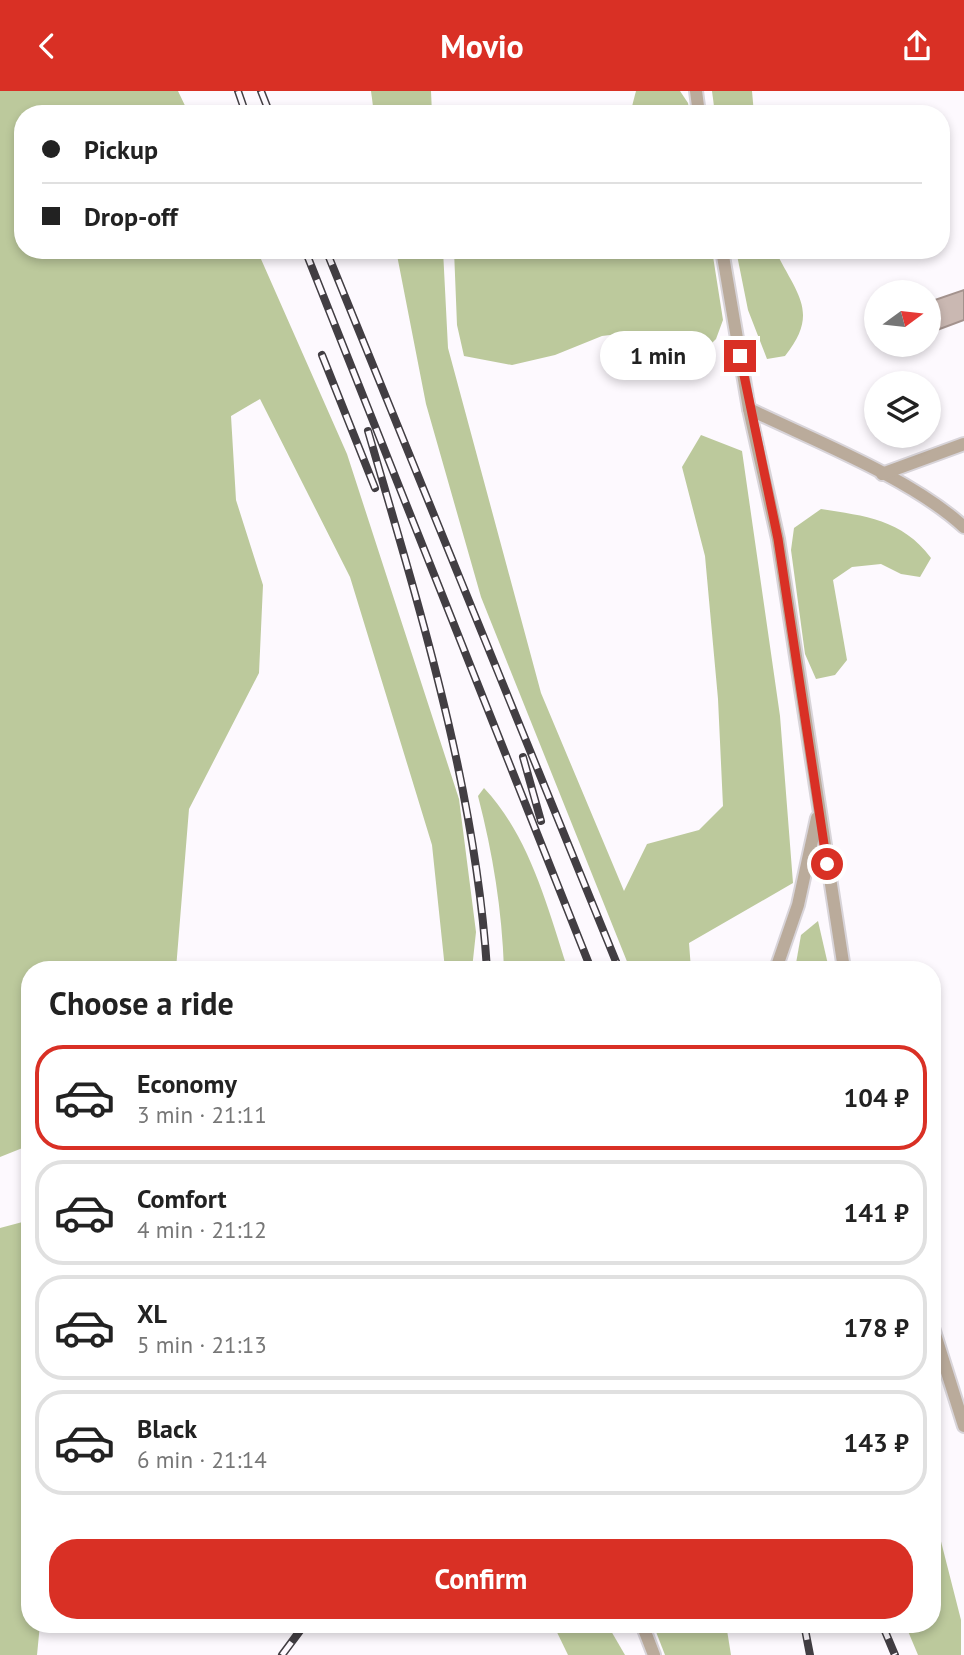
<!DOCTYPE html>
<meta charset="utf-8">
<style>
body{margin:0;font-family:"PT Sans",sans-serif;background:#f2f2f2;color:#222;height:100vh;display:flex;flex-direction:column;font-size:26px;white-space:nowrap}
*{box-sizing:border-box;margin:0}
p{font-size:23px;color:#767676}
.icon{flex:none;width:38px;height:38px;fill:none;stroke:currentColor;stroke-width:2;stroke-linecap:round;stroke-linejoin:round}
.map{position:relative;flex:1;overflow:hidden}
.drawer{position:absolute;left:21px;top:870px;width:920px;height:672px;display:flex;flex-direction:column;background:#fff;border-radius:28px;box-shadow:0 4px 10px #0003}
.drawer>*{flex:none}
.guide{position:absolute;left:14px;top:14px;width:936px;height:154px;border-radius:28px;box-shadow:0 4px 10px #0003;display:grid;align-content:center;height:154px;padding:0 28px;background:#fff}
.needle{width:46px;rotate:75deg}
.buttons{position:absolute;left:864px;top:189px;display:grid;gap:14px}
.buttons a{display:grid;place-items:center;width:77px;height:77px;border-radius:50%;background:#fff;box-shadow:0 4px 10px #0003;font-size:35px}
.end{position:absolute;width:32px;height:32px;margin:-16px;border:9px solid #d93025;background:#fff;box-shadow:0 0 0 4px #fff}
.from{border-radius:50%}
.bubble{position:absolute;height:49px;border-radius:24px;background:#fff;box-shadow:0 4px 10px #0003;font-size:23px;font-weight:800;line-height:49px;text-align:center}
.guide b{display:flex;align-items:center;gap:24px;height:66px;font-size:26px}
.guide b+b{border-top:2px solid #e0e0e0}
.guide i{width:18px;height:18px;background:#222}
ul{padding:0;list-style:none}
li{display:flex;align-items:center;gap:21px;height:105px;margin:0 14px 10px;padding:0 14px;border:4px solid #e0e0e0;border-radius:28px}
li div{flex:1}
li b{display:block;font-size:26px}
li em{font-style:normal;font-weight:800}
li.active{border-color:#d93025}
li>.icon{width:63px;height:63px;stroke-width:1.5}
h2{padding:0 28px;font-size:32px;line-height:84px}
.cta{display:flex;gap:14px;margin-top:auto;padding:14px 28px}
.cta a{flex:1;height:80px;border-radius:28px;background:#d93025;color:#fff;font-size:28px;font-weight:800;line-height:80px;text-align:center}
header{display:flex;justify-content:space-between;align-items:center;height:91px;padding:0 28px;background:#d93025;color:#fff;font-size:32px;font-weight:800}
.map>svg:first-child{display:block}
</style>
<header><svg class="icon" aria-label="back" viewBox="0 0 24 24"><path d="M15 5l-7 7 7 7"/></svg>Movio<svg class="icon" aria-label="share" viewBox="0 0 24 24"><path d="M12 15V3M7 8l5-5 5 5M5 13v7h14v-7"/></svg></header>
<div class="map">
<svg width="964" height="1564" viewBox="0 0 964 1564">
<rect width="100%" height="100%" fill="#fdf9fe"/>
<!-- forest -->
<g fill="#bcc99c">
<path d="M0,0h178l11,23h-166v136h234l90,204 112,345 17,133 -4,37h-27l-13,-124 -82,-268 -90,-178 -29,17 5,84 27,85 -4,88 -70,136 -13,160h-146v176l-30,12z"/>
<path d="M371,0h60l1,23h-58z"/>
<path d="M636,0h44l8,12 2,11h-60z"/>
<path d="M712,0h40l2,23h-39z"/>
<path d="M396,159h47l5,98 93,345 83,198 23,-47 52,-14 24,-24 -5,-107 -13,-143 -23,-89 19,-32 41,16 38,265 13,167 -104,60 2,26h-61l-149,-372 -55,-193z"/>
<path d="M454,159h258l11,70 -7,19 -20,20 -31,3 -23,-31 -40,5 -47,19 -43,10 -48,-9 -7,-31z"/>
<path d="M736,159h39c22,45 45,62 10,106l-18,3 -19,-49z"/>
<path d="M821,418c44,7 81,10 110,49l-11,19 -19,-3 -20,-10 -29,3 -19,13 14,80 -12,15 -19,4 -11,-25 -14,-104 3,-22z"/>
<path d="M484,697c45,48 63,117 83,179l-7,2h-56c-2,-59 -11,-115 -26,-173z"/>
<path d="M818,830l11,48h-34l6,-34z"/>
<path d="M30,1129v404h10l-3,31h-37v-427z"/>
<path d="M933,1419l28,110v35h-43l-13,-31h28z"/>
<path d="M553,1533h54l18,31h-57z"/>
<path d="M653,1533h73l5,31h-66z"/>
</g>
<!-- building -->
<path fill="#cab8b2" stroke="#a3928d" stroke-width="2" d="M964,199v30l-35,13v-31z"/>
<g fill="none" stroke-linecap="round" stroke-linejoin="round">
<!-- service casing -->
<g stroke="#d8d4d9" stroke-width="16">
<g id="service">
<path d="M696,0l3,23"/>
<path d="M722,159l27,159 29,130 66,430"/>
<path d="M749,318c66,32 162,69 215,118"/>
<path d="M882,383l82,-30"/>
<path d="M776,878l22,-64 19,-87"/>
<path d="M933,1237l31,98"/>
<path d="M642,1533l12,31"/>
</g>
</g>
<!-- service -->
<use href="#service" stroke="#baab9b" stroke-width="12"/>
<!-- rail casing -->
<g stroke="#423e43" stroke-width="8">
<g id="rail">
<path d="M238,0l8,23"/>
<path d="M261,0l9,23"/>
<path d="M305,159l286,719"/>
<path d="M326,159l293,719"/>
<path d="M322,264l53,133"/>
<path d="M368,340c51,176 107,354 119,538"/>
<path d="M523,666l18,64"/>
<path d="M804,1533l6,31"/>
<path d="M882,1533l13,31"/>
<path d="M282,1564l23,-31"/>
</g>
</g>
<!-- rail -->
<use href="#rail" stroke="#fdf9fe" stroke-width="5" stroke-dasharray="16" stroke-linecap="butt"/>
</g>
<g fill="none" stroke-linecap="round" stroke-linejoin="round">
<!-- route -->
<path stroke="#d93025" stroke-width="9" d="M740,265l38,183 49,325"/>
</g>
</svg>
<div class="buttons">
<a><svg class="needle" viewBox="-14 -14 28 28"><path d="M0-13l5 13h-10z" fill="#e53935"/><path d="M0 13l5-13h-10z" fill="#767676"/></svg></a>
<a><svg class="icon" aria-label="layers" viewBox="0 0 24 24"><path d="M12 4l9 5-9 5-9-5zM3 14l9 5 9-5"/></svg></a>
</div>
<i class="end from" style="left:827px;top:773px"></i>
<i class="end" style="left:740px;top:265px"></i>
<div class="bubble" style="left:600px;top:240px;width:116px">1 min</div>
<div class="guide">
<b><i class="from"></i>Pickup</b>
<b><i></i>Drop-off</b>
</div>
<section class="drawer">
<h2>Choose a ride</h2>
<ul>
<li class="active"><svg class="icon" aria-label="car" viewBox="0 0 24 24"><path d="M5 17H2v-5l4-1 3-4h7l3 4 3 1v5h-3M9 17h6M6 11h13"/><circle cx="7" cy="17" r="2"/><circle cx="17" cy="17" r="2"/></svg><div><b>Economy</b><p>3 min · 21:11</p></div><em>104 ₽</em></li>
<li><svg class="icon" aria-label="car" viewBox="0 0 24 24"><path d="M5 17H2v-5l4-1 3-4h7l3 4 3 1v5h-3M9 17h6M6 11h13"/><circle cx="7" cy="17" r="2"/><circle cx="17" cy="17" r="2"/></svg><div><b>Comfort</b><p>4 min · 21:12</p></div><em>141 ₽</em></li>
<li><svg class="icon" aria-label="car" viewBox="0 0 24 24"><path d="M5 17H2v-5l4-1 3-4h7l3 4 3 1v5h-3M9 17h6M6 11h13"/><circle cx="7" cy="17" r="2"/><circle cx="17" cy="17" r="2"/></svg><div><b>XL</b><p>5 min · 21:13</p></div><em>178 ₽</em></li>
<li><svg class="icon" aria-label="car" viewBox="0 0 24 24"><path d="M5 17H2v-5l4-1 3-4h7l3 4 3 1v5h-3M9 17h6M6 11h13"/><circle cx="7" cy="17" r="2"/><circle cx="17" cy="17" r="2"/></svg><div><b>Black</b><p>6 min · 21:14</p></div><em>143 ₽</em></li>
</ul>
<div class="cta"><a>Confirm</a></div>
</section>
</div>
